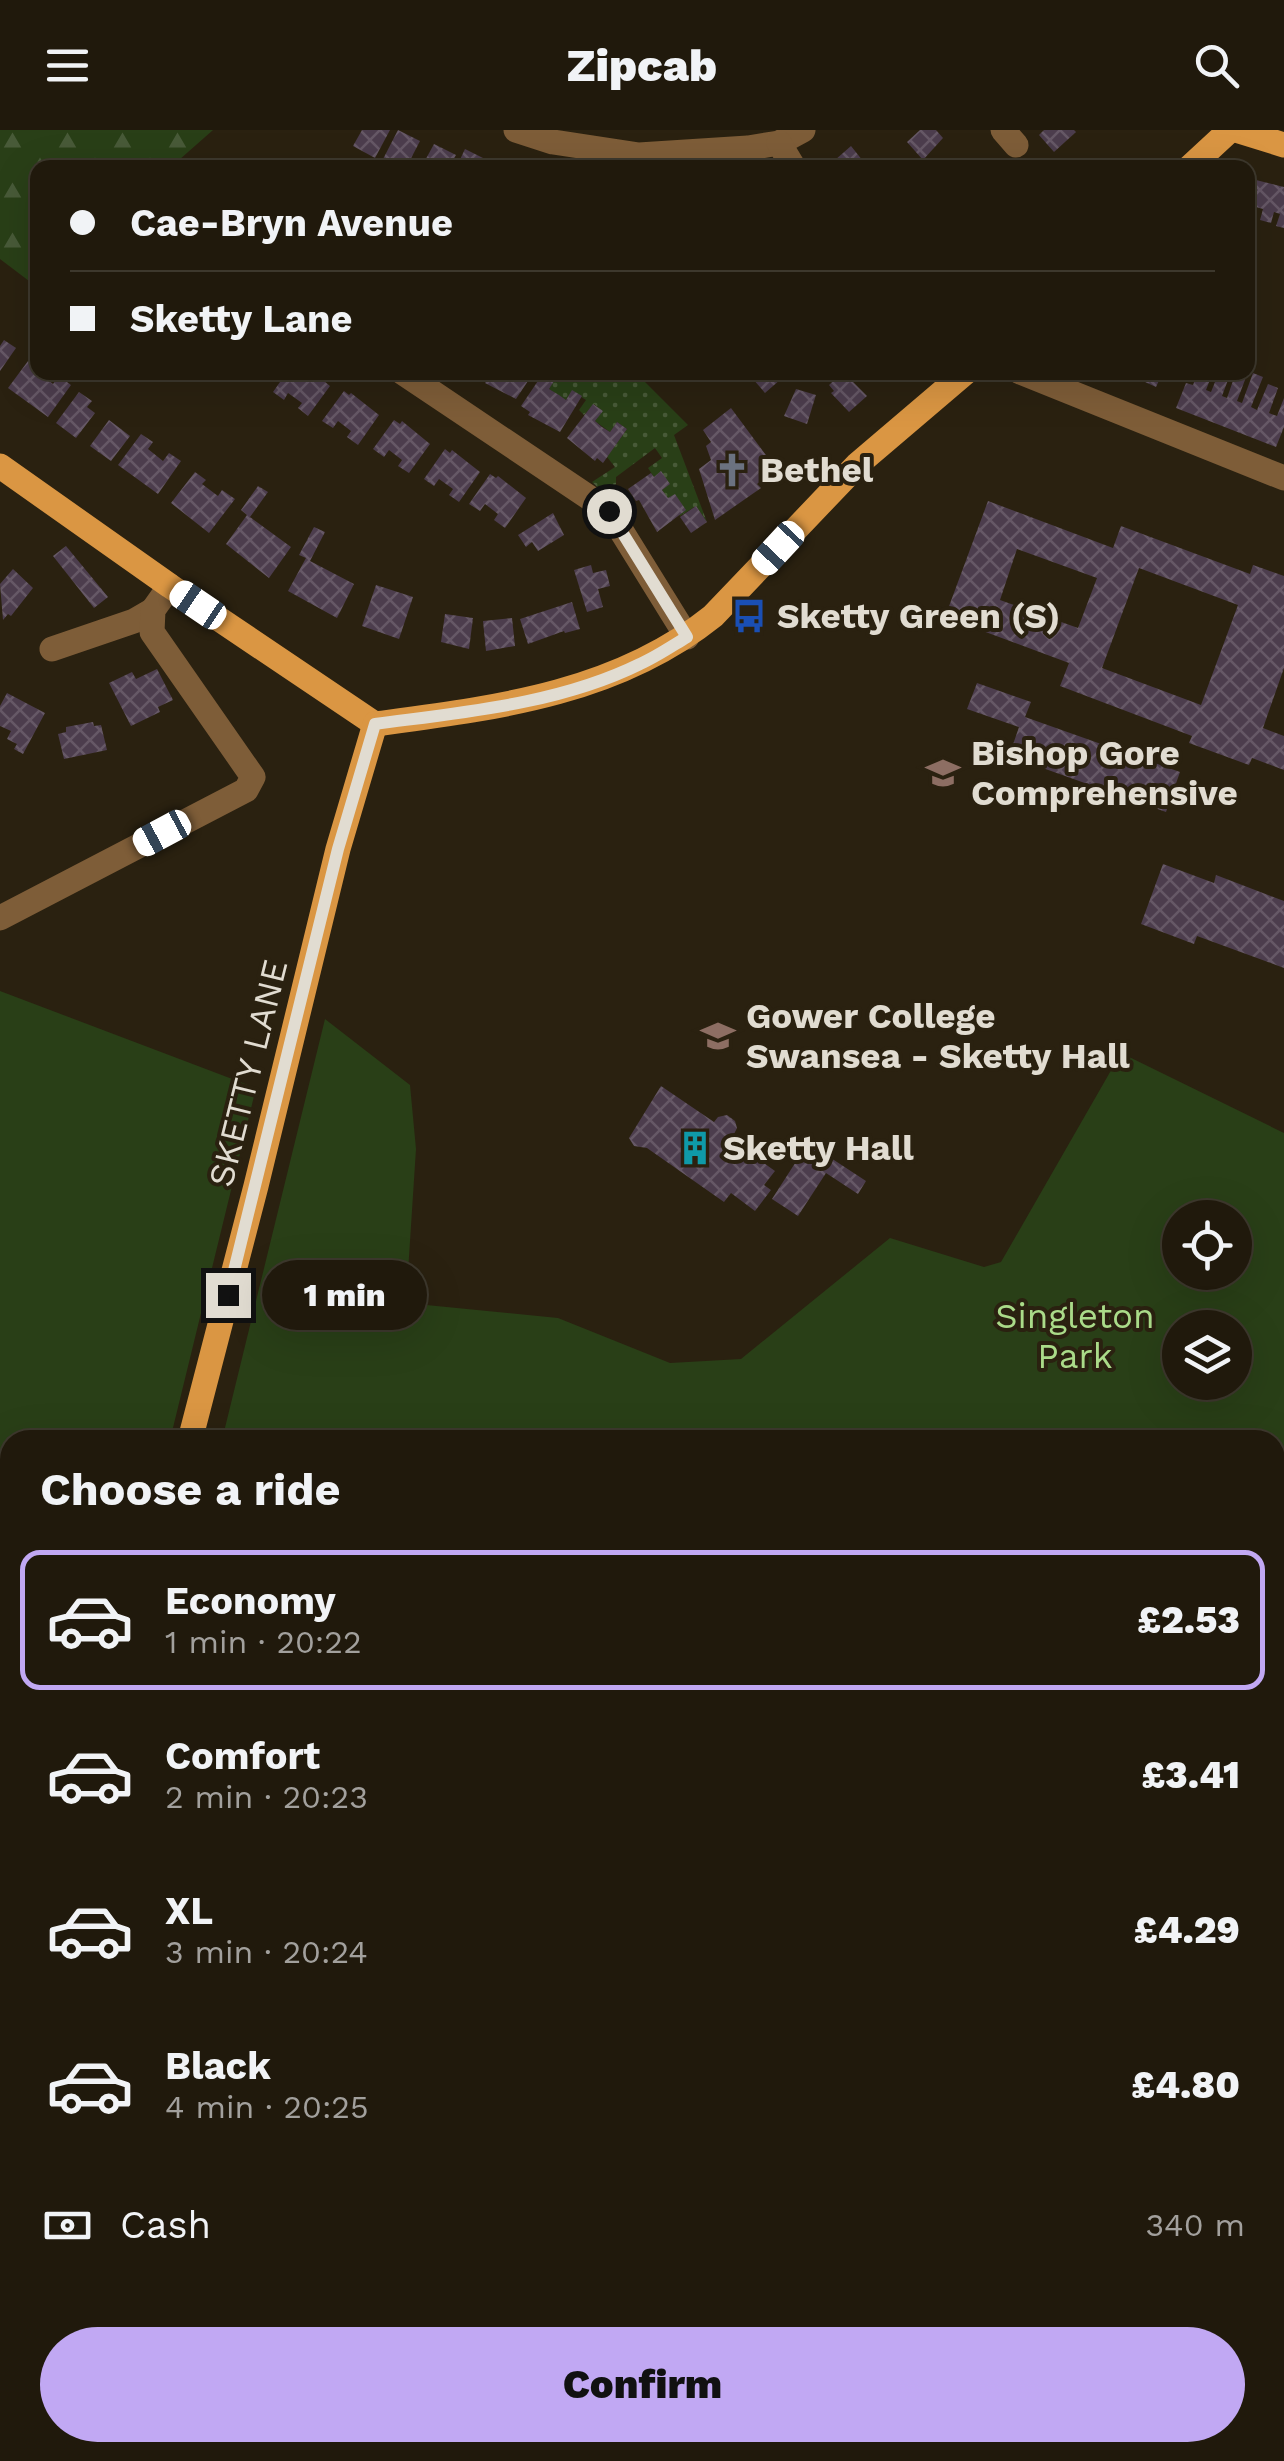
<!DOCTYPE html>
<meta charset="utf-8">
<style>
body{margin:0;font-family:"Work Sans",sans-serif;background:#2d261a;color:#f1f3f6;height:100vh;display:flex;flex-direction:column;font-size:38px;white-space:nowrap}
*{box-sizing:border-box;margin:0}
p{font-size:32px;color:#a2a09d}
.icon{flex:none;width:55px;height:55px;fill:none;stroke:currentColor;stroke-width:2;stroke-linecap:round;stroke-linejoin:round}
.map{position:relative;flex:1;overflow:hidden}
.sheet{position:absolute;left:0px;top:1300px;width:1285px;height:1032px;display:flex;flex-direction:column;background:#20190c;border-radius:30px 30px 0 0;box-shadow:0 10px 40px #0002,0 0 0 2px #3d382d}
.sheet>*{flex:none}
.banner{position:absolute;left:30px;top:30px;width:1225px;height:220px;border-radius:20px;box-shadow:0 10px 40px #0002,0 0 0 2px #3d382d;display:grid;align-content:center;height:220px;padding:0 40px;background:#20190c}
.controls{position:absolute;left:1162px;top:1070px;display:grid;gap:20px}
.controls a{display:grid;place-items:center;width:90px;height:90px;border-radius:50%;background:#20190c;box-shadow:0 10px 40px #0002,0 0 0 2px #3d382d;font-size:50px}
.end{position:absolute;width:45px;height:45px;margin:-22px;border:12px solid #e1dcd1;background:#111;box-shadow:0 0 0 5px #111}
.from{border-radius:50%}
.bubble{position:absolute;height:70px;border-radius:35px;background:#20190c;box-shadow:0 10px 40px #0002,0 0 0 2px #3d382d;font-size:32px;font-weight:800;line-height:70px;text-align:center}
.car{position:absolute;width:30px;height:60px;margin:-30px -15px;border-radius:12px;box-shadow:0 0 8px 2px #0007;background:linear-gradient(#fff 24%,#345 0 40%,#fff 0 76%,#345 0 86%,#fff 0)}
.banner b{display:flex;align-items:center;gap:35px;height:95px;font-size:38px}
.banner b+b{border-top:2px solid #3d382d}
.banner i{width:25px;height:25px;background:#f1f3f6}
ul{padding:0;list-style:none}
li{display:flex;align-items:center;gap:30px;height:140px;margin:0 20px 15px;padding:0 20px;border:5px solid transparent;border-radius:20px}
li div{flex:1}
li b{display:block;font-size:38px}
li em{font-style:normal;font-weight:800}
li.current{border-color:#c1a8f3}
li>.icon{width:90px;height:90px;stroke-width:1.5}
h2{padding:0 40px;font-size:45px;line-height:120px}
.pay{display:flex;align-items:center;gap:25px;height:110px;padding:0 40px;font-size:38px}
.pay p{margin-inline-start:auto}
.primary-button{display:flex;gap:20px;margin-top:auto;padding:20px 40px}
.primary-button a{flex:1;height:115px;border-radius:60px;background:#c1a8f3;color:#111;font-size:40px;font-weight:800;line-height:115px;text-align:center}
header{display:flex;justify-content:space-between;align-items:center;height:130px;padding:0 40px;background:#20190c;font-size:45px;font-weight:800}
.map>svg:first-child{display:block}
</style>
<header><svg class="icon" aria-label="menu" viewBox="0 0 24 24"><path d="M4 6h16M4 12h16M4 18h16"/></svg>Zipcab<svg class="icon" aria-label="search" viewBox="0 0 24 24"><circle cx="10" cy="10" r="6"/><path d="M15 15l6 6"/></svg></header>
<div class="map">
<svg width="1284" height="2331" viewBox="0 0 1284 2331">
<defs>
<pattern id="grass-dots" width="8" height="8" patternUnits="userSpaceOnUse" patternTransform="scale(2.5)"><rect width="8" height="8" fill="#293f17"/><path d="M2 2h.1M6 6h.1" fill="none" stroke="#485a38" stroke-width="1.8" stroke-linecap="round"/></pattern>
<pattern id="forest-firs" width="22" height="20" patternUnits="userSpaceOnUse" patternTransform="scale(2.5)"><rect width="22" height="20" fill="#293f17"/><path d="M5 1l3.5 6h-7zM16 11l3.5 6h-7z" fill="#485a38"/></pattern>
<pattern id="building-cross-hatch" width="8" height="8" patternUnits="userSpaceOnUse" patternTransform="scale(2.5)"><rect width="8" height="8" fill="#4c3d4d"/><path d="M0 0l8 8M0 8l8-8" fill="none" stroke="#665866"/></pattern>
</defs>
<rect width="100%" height="100%" fill="#2a2110"/>
<!-- medical -->
<path fill="#352c1c" d="M10,1978v344l637,1 -7,8h-640v-332z"/>
<!-- grass -->
<path fill="url(#grass-dots)" d="M548,243h88l52,52 -14,10 33,87 -11,-16 -16,10 -18,-26 7,-6 -8,-12 -7,5 -6,-9 14,-10 -7,-10 -39,29v7l-11,10 -13,-12 23,-15 -8,-10 20,-28 -10,-7 -7,10 -15,-11 7,-10 -8,-7 -10,11 -5,-5 7,-10 -14,-9 -6,9 -17,-11 6,-11z"/>
<!-- forest -->
<g fill="url(#forest-firs)">
<path d="M0,0h213l-42,37 -133,1 -1,119 -37,-28z"/>
<path d="M0,1489l10,3v135l-10,2z"/>
</g>
<!-- park -->
<g fill="#293f17" fill-rule="evenodd">
<path d="M0,861l256,97 -86,352h-160v54l-10,-3z"/>
<path d="M325,889l85,66 6,64 -10,154 152,15 112,45 71,-4 149,-121 94,29 17,-5 120,-209 163,80v1328h-289l-3,-8 283,-1v-1012h-1053zM1180,1088h55v54h-55zM1180,1198h55v54h-55z"/>
</g>
<!-- building -->
<g fill="url(#building-cross-hatch)" fill-rule="evenodd">
<path d="M362,0h28l-15,28 -22,-12z"/>
<path d="M398,0l22,11 -14,27h-16l-9,-5z"/>
<path d="M920,0h16l7,8 -20,22 -16,-18z"/>
<path d="M1044,0h30l2,2 -22,20 -15,-17z"/>
<path d="M434,14l22,11 -7,13h-28z"/>
<path d="M851,16l16,20 -36,2 6,-6 -2,-2z"/>
<path d="M465,19l24,12 -3,7h-30z"/>
<path d="M1248,48l36,9v41l-8,-2 4,-12 -6,-2 -3,11 -11,-3 3,-11 -7,-2 -3,12 -5,-2z"/>
<path d="M4,210l12,8 -16,23v-25z"/>
<path d="M31,227l7,5v10l15,12 6,-8 12,9 -23,32 -40,-29z"/>
<path d="M287,242h26l17,14 -22,30 -10,-8 4,-5 -14,-10 -4,7 -11,-8z"/>
<path d="M483,242h51l-18,27 -31,-16 2,-3 -6,-4z"/>
<path d="M544,242l12,6 -7,11 10,6 7,5 6,-10 10,6 -22,36 -32,-17 2,-3 -9,-6z"/>
<path d="M747,242h42l-24,21z"/>
<path d="M843,242l24,24 -18,16 -18,-19 3,-2 -5,-6z"/>
<path d="M1123,242h40l-7,15z"/>
<path d="M1198,242h15l-7,18 5,2 8,-20h12l-9,24 5,2 9,-26h12l-11,29 5,2 11,-30 10,4 -12,30 6,3 11,-26 10,4 -9,25 8,3 7,-18v29l-8,20 -100,-39 10,-25 7,2z"/>
<path d="M796,259l20,6 -9,29 -23,-8z"/>
<path d="M344,261l5,4 2,-2 28,22 -21,30 -11,-8 4,-6 -13,-10 -5,7 -11,-7z"/>
<path d="M79,262l13,9 -5,6 8,6 -19,25 -20,-15z"/>
<path d="M593,274l10,7 -8,10 7,6 8,5 7,-10 10,7 -24,34 -6,-5 -2,3 -28,-23z"/>
<path d="M731,278l40,54 -5,4 5,6 -14,12 4,4 -46,32 -16,-51 12,-9 -5,-14 5,-4 -8,-12z"/>
<path d="M109,290l21,16 -19,25 -21,-15z"/>
<path d="M394,290l6,4 2,-3 28,23 -21,29 -11,-7 4,-6 -13,-10 -5,7 -11,-8z"/>
<path d="M141,304l12,8 -5,7 15,12 6,-8 12,8 -23,33 -40,-29z"/>
<path d="M445,319l5,4 2,-3 28,22 -21,30 -10,-7 4,-6 -14,-10 -5,7 -10,-7z"/>
<path d="M661,341l9,13 -8,6 6,8 7,-4 11,16 -29,22 -18,-32 -3,1 -8,-12 23,-16 3,4z"/>
<path d="M195,342l11,8 -4,4 16,12 4,-6 13,9 -26,34 -38,-30z"/>
<path d="M490,344l6,4 2,-2 28,22 -21,30 -11,-8 4,-6 -13,-10 -5,7 -11,-7z"/>
<path d="M258,356l10,6 -18,25 41,30 -22,31 -43,-34 21,-29 -6,-5z"/>
<path d="M988,371l125,47 8,-22 129,48 3,-9 31,11v92l-21,60 21,8v34l-32,-12 -3,7 -60,-22 3,-7 -132,-50 9,-23 -124,-46zM1017,419l80,29 -19,50 -78,-28zM1139,438l99,37 -37,100 -99,-37z"/>
<path d="M696,376l11,16 -16,11 -11,-16z"/>
<path d="M553,383l11,22 -26,16 -6,-9 -6,5 -8,-12z"/>
<path d="M314,397l11,5 -15,29 44,23 -17,34 -49,-27 18,-33 -7,-3z"/>
<path d="M66,416l42,51 -14,11 -41,-52z"/>
<path d="M591,435l2,8 13,-3 4,16 -12,3 5,18 -16,5 -13,-42z"/>
<path d="M13,439l20,19 -22,28 -3,-2 -5,6 -3,-36z"/>
<path d="M376,455l37,12 -14,42 -37,-13z"/>
<path d="M572,472l8,27 -15,4 -1,-2 -36,13 -8,-25z"/>
<path d="M445,484l28,4 -4,31 -28,-7z"/>
<path d="M512,488l3,28 -29,5 -3,-30z"/>
<path d="M157,539l16,31 -15,7 2,5 -29,14 -22,-43 23,-11 4,7z"/>
<path d="M977,553l54,19 -6,15 155,55 -14,40 -157,-56 10,-29 -52,-18z"/>
<path d="M7,563l38,20 -22,41 -9,-5 3,-5 -10,-5 4,-8 -11,-5v-20z"/>
<path d="M93,592l1,4 7,-1 6,25 -43,9 -6,-25 8,-2v-5z"/>
<path d="M1163,734l51,19 2,-8 68,26v67l-87,-32 -3,8 -53,-20z"/>
<path d="M661,956l53,36 4,-5 9,-2 8,6 2,7 -6,12 44,31 -11,14 7,5 -16,21 -24,-18 -7,9 -77,-54 -13,-2 -5,-8z"/>
<path d="M808,1013l58,38 -8,13 -32,-21 -28,43 -26,-17z"/>
<path d="M139,2322h130l12,9h-130z"/>
<path d="M389,2322h136l-6,9h-136z"/>
<path d="M541,2322h22l12,9h-40z"/>
<path d="M771,2322h42l9,3 -1,6h-53z"/>
</g>
<g fill="none" stroke-linecap="round" stroke-linejoin="round">
<!-- minor -->
<g stroke="#7e5d38" stroke-width="25">
<path d="M516,0l37,12 86,13 109,-7 31,-5 24,-13"/>
<path d="M1003,0l13,15"/>
<path d="M779,13l15,25"/>
<path d="M402,242l207,139 78,126"/>
<path d="M1020,242l264,106"/>
<path d="M52,519l82,-28 19,-11"/>
<path d="M0,788l246,-128 7,-13 -101,-145 1,-22 17,-24"/>
</g>
<!-- major -->
<g stroke="#da9643" stroke-width="25">
<path d="M1236,0l48,15"/>
<path d="M1189,38l41,-38"/>
<path d="M0,336l170,120 205,138"/>
<path d="M375,594c120,-16 241,-30 338,-108l145,-152 108,-92"/>
<path d="M190,1310l66,-254 82,-337 37,-125"/>
<path d="M0,1834l10,-25"/>
<path d="M0,1944l10,-24"/>
</g>
</g>
<g fill="none" stroke-linecap="round" stroke-linejoin="round">
<!-- route -->
<path stroke="#e1dcd1" stroke-width="12" d="M228,1165l110,-446 37,-125c89,-12 184,-20 265,-60 16,-7 32,-18 47,-27l-78,-126"/>
</g>
<!-- icons -->
<defs>
<g id="church-bare" transform="scale(2.7)"><path d="M-1.2-6h2.4v3.5h3.3v2.4h-3.3V6h-2.4V-.1h-3.3v-2.4h3.3Z" fill="#6b7280" stroke="#2a2110" stroke-width="2.5" paint-order="stroke"/></g>
<g id="bus-bare" transform="scale(2.7)"><path d="M-5-6H5V4H4V6H2V4H-2V6H-4V4H-5ZM-3.5-4V0h7V-4ZM-3.5 1.2v1.5H-2V1.2ZM2 1.2v1.5H3.5V1.2Z" fill="#1a4fb4" stroke="#2a2110" stroke-width="2.5" paint-order="stroke"/></g>
<g id="school-bare" transform="scale(2.7)"><path d="M0-5L7-2L0 1L-7-2ZM-4 1L0 2.5L4 1V4Q0 6-4 4Z" fill="#8d6e63" stroke="#2a2110" stroke-width="2.5" paint-order="stroke"/></g>
<g id="university-bare" transform="scale(2.7)"><path d="M0-5L7-2L0 1L-7-2ZM-4 1L0 2.5L4 1V4Q0 6-4 4Z" fill="#8d6e63" stroke="#2a2110" stroke-width="2.5" paint-order="stroke"/></g>
<g id="building-bare" transform="scale(2.7)"><path d="M-4-6H4V6H1V3H-1V6H-4ZM-2.5-4.3h1.7v1.8h-1.7ZM.8-4.3h1.7v1.8H.8ZM-2.5-1h1.7V.8h-1.7ZM.8-1h1.7V.8H.8Z" fill="#0f9aa8" stroke="#2a2110" stroke-width="2.5" paint-order="stroke"/></g>
</defs>
<g fill-rule="evenodd">
<use href="#church-bare" x="732" y="340"/>
<use href="#bus-bare" x="749" y="486"/>
<use href="#school-bare" x="943" y="643"/>
<use href="#university-bare" x="718" y="906"/>
<use href="#building-bare" x="695" y="1018"/>
</g>
<g text-anchor="middle" dominant-baseline="central" stroke-width="8" stroke-linejoin="round" paint-order="stroke">
<!-- poi labels -->
<g font-size="35" font-weight="bold" fill="#e1dcd1" stroke="#2a2110" text-anchor="start">
<text x="760" y="340">Bethel</text>
<text x="777" y="486">Sketty Green (S)</text>
<text x="971" y="623">Bishop Gore<tspan x="971" dy="40">Comprehensive</tspan></text>
<text x="746" y="886">Gower College<tspan x="746" dy="40">Swansea - Sketty Hall</tspan></text>
<text x="723" y="1018">Sketty Hall</text>
</g>
<!-- street labels -->
<g font-size="35" fill="#e1dcd1" stroke="#2a2110">
<text transform="translate(248 943) rotate(-76)">SKETTY LANE</text>
</g>
<!-- park labels -->
<g font-size="35" fill="#aadb89" stroke="#2a2110">
<text x="1075" y="1186">Singleton<tspan x="1075" dy="40">Park</tspan></text>
</g>
</g>
</svg>
<div class="controls">
<a><svg class="icon" aria-label="locate" viewBox="0 0 24 24"><circle cx="12" cy="12" r="6"/><path d="M12 2v4M12 18v4M2 12h4M18 12h4"/></svg></a>
<a><svg class="icon" aria-label="layers" viewBox="0 0 24 24"><path d="M12 4l9 5-9 5-9-5zM3 14l9 5 9-5"/></svg></a>
</div>
<i class="end from" style="left:609px;top:381px"></i>
<i class="end" style="left:228px;top:1165px"></i>
<div class="bubble" style="left:262px;top:1130px;width:165px">1 min</div>
<i class="car" style="left:778px;top:418px;rotate:223deg"></i>
<i class="car" style="left:198px;top:475px;rotate:304deg"></i>
<i class="car" style="left:162px;top:703px;rotate:242deg"></i>
<div class="banner">
<b><i class="from"></i>Cae-Bryn Avenue</b>
<b><i></i>Sketty Lane</b>
</div>
<section class="sheet">
<h2>Choose a ride</h2>
<ul>
<li class="current"><svg class="icon" aria-label="car" viewBox="0 0 24 24"><path d="M5 17H2v-5l4-1 3-4h7l3 4 3 1v5h-3M9 17h6M6 11h13"/><circle cx="7" cy="17" r="2"/><circle cx="17" cy="17" r="2"/></svg><div><b>Economy</b><p>1 min · 20:22</p></div><em>£2.53</em></li>
<li><svg class="icon" aria-label="car" viewBox="0 0 24 24"><path d="M5 17H2v-5l4-1 3-4h7l3 4 3 1v5h-3M9 17h6M6 11h13"/><circle cx="7" cy="17" r="2"/><circle cx="17" cy="17" r="2"/></svg><div><b>Comfort</b><p>2 min · 20:23</p></div><em>£3.41</em></li>
<li><svg class="icon" aria-label="car" viewBox="0 0 24 24"><path d="M5 17H2v-5l4-1 3-4h7l3 4 3 1v5h-3M9 17h6M6 11h13"/><circle cx="7" cy="17" r="2"/><circle cx="17" cy="17" r="2"/></svg><div><b>XL</b><p>3 min · 20:24</p></div><em>£4.29</em></li>
<li><svg class="icon" aria-label="car" viewBox="0 0 24 24"><path d="M5 17H2v-5l4-1 3-4h7l3 4 3 1v5h-3M9 17h6M6 11h13"/><circle cx="7" cy="17" r="2"/><circle cx="17" cy="17" r="2"/></svg><div><b>Black</b><p>4 min · 20:25</p></div><em>£4.80</em></li>
</ul>
<div class="pay"><svg class="icon" aria-label="cash" viewBox="0 0 24 24"><path d="M3 7h18v10H3z"/><circle cx="12" cy="12" r="2"/></svg>Cash<p>340 m</p></div>
<div class="primary-button"><a>Confirm</a></div>
</section>
</div>
